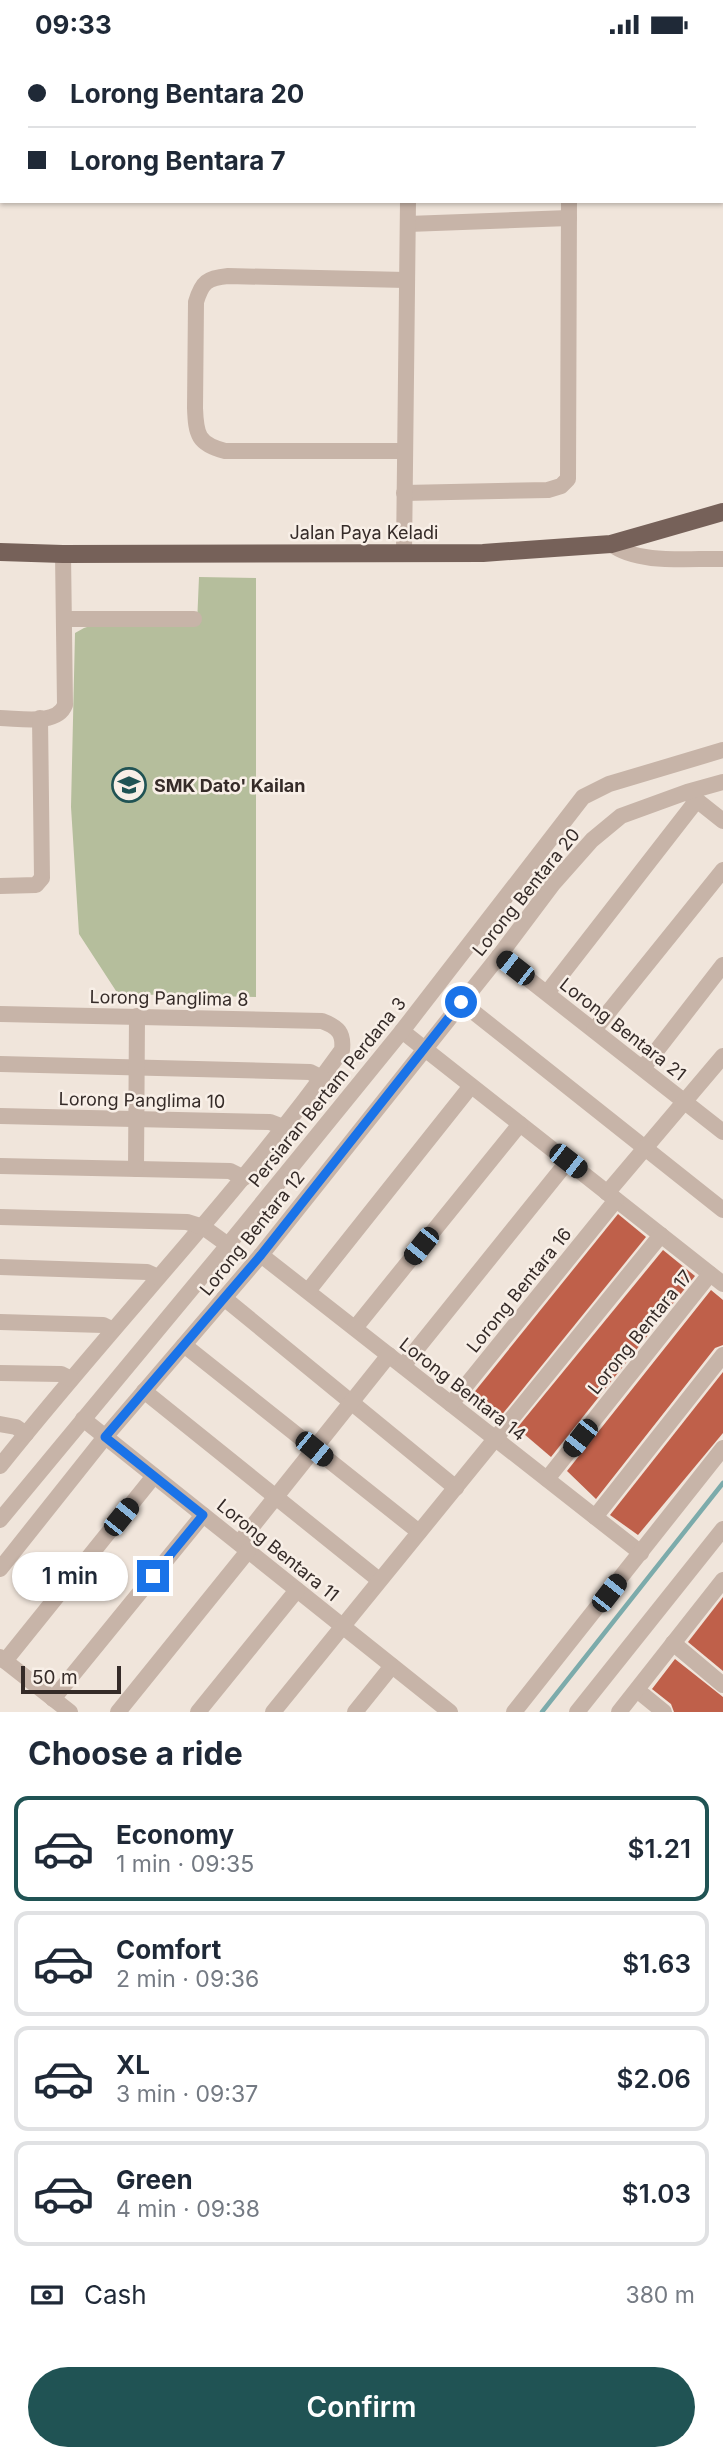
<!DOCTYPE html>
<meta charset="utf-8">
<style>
body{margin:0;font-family:Inter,sans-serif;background:#f2f2f3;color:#1f2937;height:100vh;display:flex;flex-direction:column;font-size:26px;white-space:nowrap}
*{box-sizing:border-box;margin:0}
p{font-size:23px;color:#747a83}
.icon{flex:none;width:38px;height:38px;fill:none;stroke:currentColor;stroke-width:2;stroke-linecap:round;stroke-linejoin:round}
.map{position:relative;height:1663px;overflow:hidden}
.side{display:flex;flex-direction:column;background:#fff;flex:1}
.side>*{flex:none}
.top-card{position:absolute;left:0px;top:0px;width:724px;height:154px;box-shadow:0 2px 5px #0004;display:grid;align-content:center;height:154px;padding:0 28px;background:#fff}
.scale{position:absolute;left:21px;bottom:18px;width:100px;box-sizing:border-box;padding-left:7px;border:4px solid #352b28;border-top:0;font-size:19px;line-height:24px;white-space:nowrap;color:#352b28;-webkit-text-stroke:5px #f8efe7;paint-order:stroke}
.end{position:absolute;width:32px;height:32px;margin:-16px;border:9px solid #1a73e8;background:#fff;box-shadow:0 0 0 4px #fff}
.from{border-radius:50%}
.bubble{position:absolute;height:49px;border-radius:24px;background:#fff;box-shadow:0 2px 5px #0004;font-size:23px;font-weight:600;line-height:49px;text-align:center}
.car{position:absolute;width:21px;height:42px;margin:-21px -10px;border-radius:9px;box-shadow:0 0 5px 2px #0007;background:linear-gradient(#222 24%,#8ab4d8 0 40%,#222 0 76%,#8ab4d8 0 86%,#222 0)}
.top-card b{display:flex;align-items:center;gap:24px;height:66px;font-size:26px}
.top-card b+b{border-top:2px solid #e0e1e3}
.top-card i{width:18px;height:18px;background:#1f2937}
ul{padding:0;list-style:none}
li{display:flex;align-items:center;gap:21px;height:105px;margin:0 14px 10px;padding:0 14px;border:4px solid #e0e1e3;border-radius:14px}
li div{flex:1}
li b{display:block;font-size:26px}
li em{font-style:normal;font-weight:600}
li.active{border-color:#205354}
li>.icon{width:63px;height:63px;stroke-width:1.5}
h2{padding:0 28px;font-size:32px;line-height:84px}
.pay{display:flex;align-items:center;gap:18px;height:77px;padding:0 28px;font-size:26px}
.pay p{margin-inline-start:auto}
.primary-button{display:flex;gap:14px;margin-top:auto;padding:14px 28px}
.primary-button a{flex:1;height:80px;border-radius:42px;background:#205354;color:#fff;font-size:28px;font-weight:600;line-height:80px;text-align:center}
.status{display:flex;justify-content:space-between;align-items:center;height:49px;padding:0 35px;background:#fff;direction:ltr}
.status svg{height:19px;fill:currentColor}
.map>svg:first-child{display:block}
</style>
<div class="status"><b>09:33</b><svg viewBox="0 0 49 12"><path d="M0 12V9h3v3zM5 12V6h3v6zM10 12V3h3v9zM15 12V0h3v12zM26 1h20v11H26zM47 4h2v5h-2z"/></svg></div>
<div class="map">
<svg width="723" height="1663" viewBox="0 0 723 1663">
<rect width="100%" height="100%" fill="#f0e5db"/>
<!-- green -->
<path fill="#b5be9c" d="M199,528l57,1v419l-138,-3 -39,-60 -8,-127 4,-174 9,-5 12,-4h101z"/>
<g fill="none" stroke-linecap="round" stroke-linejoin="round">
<!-- stream -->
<path stroke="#7cabab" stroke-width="4.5" d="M542,1663l181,-229"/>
</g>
<!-- building -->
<g fill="#bf604a">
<path d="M618,1165l28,23 -146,180 -28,-22z"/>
<path d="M663,1201l32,26 -144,181 -34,-29z"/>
<path d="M711,1241l12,10v45l-8,3 -119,151 -29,-28z"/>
<path d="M723,1323v61l-85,102 -28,-20z"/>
<path d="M723,1548v74l-35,-29z"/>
<path d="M675,1610l48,38v15h-49l-3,-8 -19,-15z"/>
</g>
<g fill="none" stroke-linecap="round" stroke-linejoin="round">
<!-- path -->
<path stroke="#b39e92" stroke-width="2.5" stroke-dasharray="3.5 3.5" stroke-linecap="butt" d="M287,0v2"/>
<!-- minor -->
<g stroke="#c7b4a8" stroke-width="16">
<path d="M565,0v2"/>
<path d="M412,2v-2"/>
<path d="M0,98h2"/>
<path d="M408,175l161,-6"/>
<path d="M405,402h-180c-27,-7 -29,-16 -30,-43l1,-106c6,-20 11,-24 32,-26l178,4"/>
<path d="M404,444l144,-3 13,-4 7,-7 1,-278"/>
<path d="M611,495c27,21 79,14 112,15"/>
<path d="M404,504l4,-352"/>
<path d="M64,570h130"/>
<path d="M0,669c19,0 57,8 65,-13l-2,-151"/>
<path d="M689,745l34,27"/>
<path d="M0,837l36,-1 6,-7 -2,-160"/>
<path d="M499,907l224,176"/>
<path d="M547,944l150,-193"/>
<path d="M461,953l262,208"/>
<path d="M0,965l322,7c16,6 22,12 20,29 -105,146 -230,275 -342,416"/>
<path d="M594,981l129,-160"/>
<path d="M402,982l321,253"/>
<path d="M0,1015l310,8 12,6"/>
<path d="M643,1019l80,-103"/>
<path d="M0,1067l270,6 13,5"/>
<path d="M0,1117l230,5 14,7"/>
<path d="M136,1120l1,-153"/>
<path d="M607,1144l116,-137"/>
<path d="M0,1168l187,5 16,5 25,18"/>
<path d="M261,1206l380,298"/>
<path d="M0,1218l147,5 11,5"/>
<path d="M308,1242l163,-205"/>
<path d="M224,1249l232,190"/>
<path d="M0,1273l103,3 10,5"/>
<path d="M355,1279l165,-204"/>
<path d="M184,1296l235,187"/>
<path d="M403,1317l165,-205"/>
<path d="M0,1324l61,1 10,5"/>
<path d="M144,1342l235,189"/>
<path d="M451,1355l165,-204"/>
<path d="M83,1370l367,293"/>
<path d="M0,1375l16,3 10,7"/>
<path d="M547,1430l163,-205"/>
<path d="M595,1468l128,-162"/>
<path d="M0,1471l228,-275 174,-214 181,-234 26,-13 114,-34"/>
<path d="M239,1494l150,-188"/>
<path d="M0,1520l105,-132 156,-182 238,-299 54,-72 39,-44 29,-24 66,-24 36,-10"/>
<path d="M673,1594l50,42"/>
<path d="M0,1608l70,55"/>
<path d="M5,1612l149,-185"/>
<path d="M637,1641l27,22"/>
<path d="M53,1650l150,-184"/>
<path d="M118,1663l130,-161"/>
<path d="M198,1663l99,-122"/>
<path d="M273,1663l388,-477"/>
<path d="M355,1663l37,-46"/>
<path d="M514,1663l209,-264"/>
<path d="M577,1663l146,-183"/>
<path d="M619,1663l104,-132"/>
</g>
<!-- major -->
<path stroke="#766159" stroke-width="18" d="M0,503l63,2 420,-1 128,-9 112,-32"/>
</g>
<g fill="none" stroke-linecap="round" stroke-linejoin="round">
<!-- route -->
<path stroke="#1a73e8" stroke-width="9" d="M153,1527l50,-61 -98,-78 156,-182 200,-253"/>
</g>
<!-- icons -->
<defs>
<g id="school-ring" transform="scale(1.75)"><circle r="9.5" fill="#f8efe7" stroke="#205354" stroke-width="1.5"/><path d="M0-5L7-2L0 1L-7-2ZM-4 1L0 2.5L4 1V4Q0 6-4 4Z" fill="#205354"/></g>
</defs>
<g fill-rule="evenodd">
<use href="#school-ring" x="129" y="736"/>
</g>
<g text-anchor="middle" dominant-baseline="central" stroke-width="5" stroke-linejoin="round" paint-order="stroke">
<!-- street labels -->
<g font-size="18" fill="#352b28" stroke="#f8efe7">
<text x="364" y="483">Jalan Paya Keladi</text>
<text transform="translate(526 843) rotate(-51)">Lorong Bentara 20</text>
<text transform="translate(169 949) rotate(1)">Lorong Panglima 8</text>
<text transform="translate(623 980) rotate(38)">Lorong Bentara 21</text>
<text transform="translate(327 1043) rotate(-51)">Persiaran Bertam Perdana 3</text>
<text transform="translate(142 1051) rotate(1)">Lorong Panglima 10</text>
<text transform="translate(252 1184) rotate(-51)">Lorong Bentara 12</text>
<text transform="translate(519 1241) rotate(-51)">Lorong Bentara 16</text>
<text transform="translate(640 1283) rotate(-51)">Lorong Bentara 17</text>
<text transform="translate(463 1340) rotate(38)">Lorong Bentara 14</text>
<text transform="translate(278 1501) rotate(39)">Lorong Bentara 11</text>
</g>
<!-- poi labels -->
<g font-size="18" font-weight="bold" fill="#352b28" stroke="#f8efe7" text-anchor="start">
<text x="154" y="736">SMK Dato' Kailan</text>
</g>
</g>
</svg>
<div class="scale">50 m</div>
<i class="end from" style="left:461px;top:953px"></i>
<i class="end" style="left:153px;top:1527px"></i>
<div class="bubble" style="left:12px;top:1503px;width:116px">1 min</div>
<i class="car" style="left:515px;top:919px;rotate:308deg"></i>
<i class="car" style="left:568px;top:1112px;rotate:128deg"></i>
<i class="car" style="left:421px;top:1197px;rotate:219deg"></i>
<i class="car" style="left:580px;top:1389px;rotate:218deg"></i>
<i class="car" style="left:314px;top:1400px;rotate:129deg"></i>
<i class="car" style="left:121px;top:1468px;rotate:39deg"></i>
<i class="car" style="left:609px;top:1544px;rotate:38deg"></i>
<div class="top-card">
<b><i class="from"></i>Lorong Bentara 20</b>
<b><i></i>Lorong Bentara 7</b>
</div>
</div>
<section class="side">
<h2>Choose a ride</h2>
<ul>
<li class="active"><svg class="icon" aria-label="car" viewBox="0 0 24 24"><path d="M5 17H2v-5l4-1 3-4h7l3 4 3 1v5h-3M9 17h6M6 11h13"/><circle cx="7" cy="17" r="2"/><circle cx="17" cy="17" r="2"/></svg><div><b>Economy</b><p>1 min · 09:35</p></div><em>$1.21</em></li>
<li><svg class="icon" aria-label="car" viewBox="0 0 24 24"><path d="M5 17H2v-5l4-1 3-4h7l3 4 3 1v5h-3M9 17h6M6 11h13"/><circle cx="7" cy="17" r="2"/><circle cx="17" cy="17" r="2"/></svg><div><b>Comfort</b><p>2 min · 09:36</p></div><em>$1.63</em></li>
<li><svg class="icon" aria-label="car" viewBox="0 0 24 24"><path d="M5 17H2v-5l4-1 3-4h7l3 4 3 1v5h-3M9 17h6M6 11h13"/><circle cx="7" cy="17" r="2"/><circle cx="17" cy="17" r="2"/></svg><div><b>XL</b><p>3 min · 09:37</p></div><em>$2.06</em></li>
<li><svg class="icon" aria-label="car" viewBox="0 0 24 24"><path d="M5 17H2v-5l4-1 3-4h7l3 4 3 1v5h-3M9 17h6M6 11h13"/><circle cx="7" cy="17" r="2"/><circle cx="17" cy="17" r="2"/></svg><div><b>Green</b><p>4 min · 09:38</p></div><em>$1.03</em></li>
</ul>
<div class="pay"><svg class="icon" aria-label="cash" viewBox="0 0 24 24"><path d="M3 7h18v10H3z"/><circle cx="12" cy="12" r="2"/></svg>Cash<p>380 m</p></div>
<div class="primary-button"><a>Confirm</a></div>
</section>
